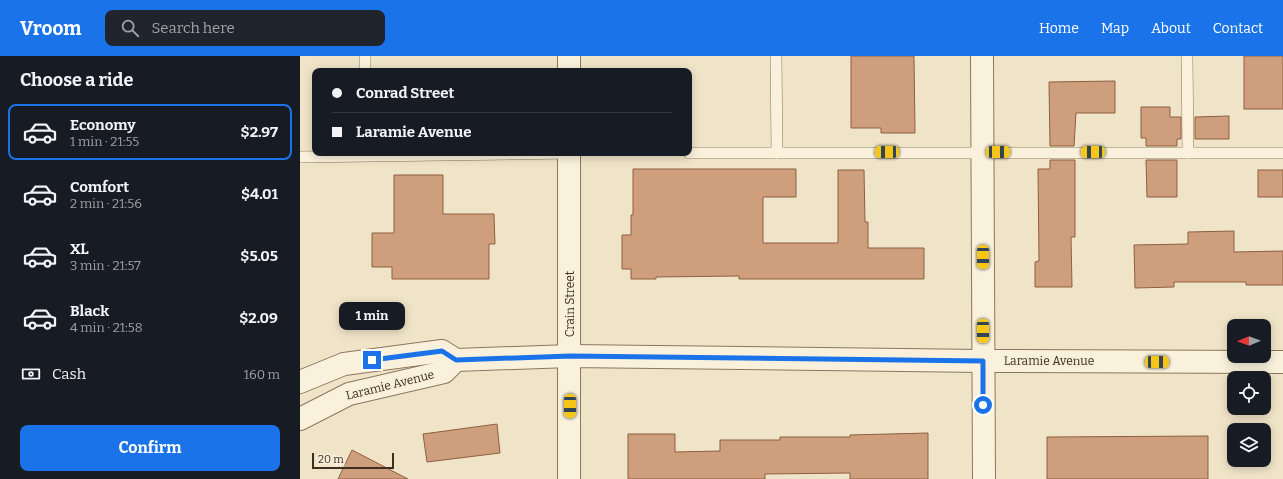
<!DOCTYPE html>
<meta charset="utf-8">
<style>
body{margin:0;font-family:Bitter,serif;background:#20242c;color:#f1f3f6;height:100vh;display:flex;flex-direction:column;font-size:15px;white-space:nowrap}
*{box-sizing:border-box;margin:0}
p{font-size:13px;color:#9ea1a6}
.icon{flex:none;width:22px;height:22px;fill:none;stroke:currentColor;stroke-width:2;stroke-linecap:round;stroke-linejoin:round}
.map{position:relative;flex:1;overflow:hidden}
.side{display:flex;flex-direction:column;background:#171b24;width:300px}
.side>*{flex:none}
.hud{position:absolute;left:12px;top:12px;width:380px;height:88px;border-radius:8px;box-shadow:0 2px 10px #0003;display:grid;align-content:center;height:88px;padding:0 20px;background:#171b24}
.needle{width:26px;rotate:269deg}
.buttons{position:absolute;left:927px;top:263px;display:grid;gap:8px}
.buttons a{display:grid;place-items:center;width:44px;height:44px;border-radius:8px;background:#171b24;box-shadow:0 2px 10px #0003;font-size:20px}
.scale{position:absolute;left:12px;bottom:10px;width:82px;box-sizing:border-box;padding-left:4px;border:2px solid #3d2e20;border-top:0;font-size:11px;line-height:14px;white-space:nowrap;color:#3d2e20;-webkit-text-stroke:3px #f7eed8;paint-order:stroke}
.end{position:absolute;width:18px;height:18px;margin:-9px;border:5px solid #1a73e8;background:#fff;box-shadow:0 0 0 2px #fff}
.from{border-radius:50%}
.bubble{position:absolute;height:28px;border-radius:8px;background:#171b24;box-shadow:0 2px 10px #0003;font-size:13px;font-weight:700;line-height:28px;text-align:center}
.car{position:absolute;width:12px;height:24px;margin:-12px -6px;border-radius:5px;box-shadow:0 0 3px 1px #0007;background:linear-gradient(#f5c518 24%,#345 0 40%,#f5c518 0 76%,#345 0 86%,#f5c518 0)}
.hud b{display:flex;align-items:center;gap:14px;height:38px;font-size:15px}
.hud b+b{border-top:1px solid #363941}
.hud i{width:10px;height:10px;background:#f1f3f6}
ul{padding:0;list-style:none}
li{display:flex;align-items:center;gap:12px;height:56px;margin:0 8px 6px;padding:0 12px;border:2px solid transparent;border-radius:8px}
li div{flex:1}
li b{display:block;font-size:15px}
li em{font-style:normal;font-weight:700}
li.active{border-color:#1a73e8}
li>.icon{width:36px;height:36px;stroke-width:1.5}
h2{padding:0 20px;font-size:18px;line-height:48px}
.pay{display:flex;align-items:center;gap:10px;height:44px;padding:0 20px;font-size:15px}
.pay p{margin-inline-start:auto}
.button{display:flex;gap:8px;margin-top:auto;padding:8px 20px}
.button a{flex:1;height:46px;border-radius:8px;background:#1a73e8;color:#fff;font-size:16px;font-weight:700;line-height:46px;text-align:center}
header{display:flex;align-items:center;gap:24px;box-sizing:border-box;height:56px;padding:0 20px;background:#1a73e8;color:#fff}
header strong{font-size:19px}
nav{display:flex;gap:22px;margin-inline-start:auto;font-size:14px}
.search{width:280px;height:36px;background:#20242c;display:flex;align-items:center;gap:10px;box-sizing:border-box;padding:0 14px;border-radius:8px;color:#9ea1a6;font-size:15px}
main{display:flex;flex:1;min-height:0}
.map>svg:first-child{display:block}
</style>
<header>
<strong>Vroom</strong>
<div class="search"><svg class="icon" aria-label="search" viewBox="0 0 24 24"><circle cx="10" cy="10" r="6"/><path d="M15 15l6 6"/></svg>Search here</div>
<nav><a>Home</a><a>Map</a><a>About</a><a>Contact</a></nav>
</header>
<main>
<section class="side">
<h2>Choose a ride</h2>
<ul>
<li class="active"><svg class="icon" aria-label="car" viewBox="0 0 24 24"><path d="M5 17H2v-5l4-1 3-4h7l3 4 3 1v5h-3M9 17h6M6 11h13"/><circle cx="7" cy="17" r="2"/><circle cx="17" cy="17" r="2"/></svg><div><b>Economy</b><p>1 min · 21:55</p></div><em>$2.97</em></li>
<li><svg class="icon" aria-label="car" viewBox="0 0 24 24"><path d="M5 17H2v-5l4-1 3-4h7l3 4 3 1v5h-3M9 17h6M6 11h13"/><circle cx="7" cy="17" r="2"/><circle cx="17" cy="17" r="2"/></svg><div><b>Comfort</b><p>2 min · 21:56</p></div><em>$4.01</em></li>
<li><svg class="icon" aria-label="car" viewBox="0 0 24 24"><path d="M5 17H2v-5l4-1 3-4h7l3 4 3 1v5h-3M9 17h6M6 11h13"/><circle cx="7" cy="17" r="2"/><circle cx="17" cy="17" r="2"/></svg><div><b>XL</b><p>3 min · 21:57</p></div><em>$5.05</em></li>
<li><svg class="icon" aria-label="car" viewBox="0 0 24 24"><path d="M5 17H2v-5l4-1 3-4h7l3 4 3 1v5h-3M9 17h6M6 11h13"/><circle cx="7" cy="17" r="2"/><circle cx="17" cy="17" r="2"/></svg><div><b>Black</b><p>4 min · 21:58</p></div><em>$2.09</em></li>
</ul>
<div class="pay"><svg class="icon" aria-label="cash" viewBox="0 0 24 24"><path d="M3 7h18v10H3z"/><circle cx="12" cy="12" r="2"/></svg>Cash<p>160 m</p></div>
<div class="button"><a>Confirm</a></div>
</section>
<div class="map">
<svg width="983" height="423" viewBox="0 0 983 423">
<rect width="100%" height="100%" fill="#f0e4c8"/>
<!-- building -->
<g fill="#cf9f7d" stroke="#8d5f41">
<path d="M551,0h63l1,77h-34v-5h-30z"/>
<rect x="944" y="0" width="39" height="53"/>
<path d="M815,25v32h-39l-2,33h-24l-1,-64z"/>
<path d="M841,51h29v10h11v22h-4v7h-31v-8h-5z"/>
<path d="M929,60v23h-34v-22z"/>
<path d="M750,104h25v77h-4l1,50h-37v-25l4,-1 -1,-92h12z"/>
<path d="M846,104h31v37h-30z"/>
<path d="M333,113h163v28h-33v46h75v-73h26l1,52h3v26h56v31h-185v-3l-83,1v2h-25v-10h-9v-34h9v-20h2z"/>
<rect x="958" y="114" width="25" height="27"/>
<path d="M94,119h49v39h51l1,30h-6v35h-97v-12h-20v-34h22z"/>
<path d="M934,175v21l49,-1v34h-37v-3h-72v5l-39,1 -1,-43 54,-1v-12z"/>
<path d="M197,368l3,29 -73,9 -4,-28z"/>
<path d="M628,377v46h-78v-6l-85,1v5h-137v-45h47v18l45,-1v-11h60v-3h70v-2z"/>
<path d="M908,380v43h-161v-42z"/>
<path d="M52,394l56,29h-70z"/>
</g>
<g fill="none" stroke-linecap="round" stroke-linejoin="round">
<!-- service casing -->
<g stroke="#8d765c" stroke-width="12">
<g id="service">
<path d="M65,0v15"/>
<path d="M476,0l1,97"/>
<path d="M887,0l1,97"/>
<path d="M389,97h594"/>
<path d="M0,101l269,-4"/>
</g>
</g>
<!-- minor casing -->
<g stroke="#8d765c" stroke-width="24">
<g id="minor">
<path d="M269,0v15"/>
<path d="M682,0l2,423"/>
<path d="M269,97v326"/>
</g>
</g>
<!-- tertiary casing -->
<g stroke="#8d765c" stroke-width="24">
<g id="tertiary">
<path d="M0,326l44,-18 98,-13 14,9 114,-4 413,5 300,1"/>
<path d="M0,363l49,-25 95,-22 12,-12"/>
</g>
</g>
<!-- service -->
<use href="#service" stroke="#faf1dc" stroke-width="11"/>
<!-- minor -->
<use href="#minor" stroke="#faf1dc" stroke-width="22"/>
<!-- tertiary -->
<use href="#tertiary" stroke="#faf1dc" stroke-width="22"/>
</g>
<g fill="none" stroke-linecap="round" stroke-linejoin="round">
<!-- route -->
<path stroke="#1a73e8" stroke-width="5" d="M72,304l70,-9 14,9 114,-4 413,5v44"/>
</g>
<g text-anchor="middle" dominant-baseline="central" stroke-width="3" stroke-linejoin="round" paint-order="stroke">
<!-- street labels -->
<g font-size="12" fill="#3d2e20" stroke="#f7eed8">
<text transform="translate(270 248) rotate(-90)">Crain Street</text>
<text x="749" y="305">Laramie Avenue</text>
<text transform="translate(90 329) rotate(-14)">Laramie Avenue</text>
</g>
</g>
</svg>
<div class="buttons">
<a><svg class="needle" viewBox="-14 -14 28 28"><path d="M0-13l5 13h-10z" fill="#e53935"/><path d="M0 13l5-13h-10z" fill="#9ea1a6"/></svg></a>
<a><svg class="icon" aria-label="locate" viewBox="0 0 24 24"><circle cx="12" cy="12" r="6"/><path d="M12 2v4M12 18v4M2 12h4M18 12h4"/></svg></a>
<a><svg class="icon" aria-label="layers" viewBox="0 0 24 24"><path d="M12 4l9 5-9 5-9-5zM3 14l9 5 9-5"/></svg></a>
</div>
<div class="scale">20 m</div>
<i class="end from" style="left:683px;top:349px"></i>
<i class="end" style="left:72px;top:304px"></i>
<div class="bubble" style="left:39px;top:246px;width:66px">1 min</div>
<i class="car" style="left:587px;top:96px;rotate:270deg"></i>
<i class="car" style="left:698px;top:96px;rotate:90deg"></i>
<i class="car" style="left:793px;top:96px;rotate:270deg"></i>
<i class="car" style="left:683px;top:201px;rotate:180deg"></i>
<i class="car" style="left:683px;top:275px;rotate:180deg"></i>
<i class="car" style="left:857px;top:306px;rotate:90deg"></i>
<i class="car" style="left:270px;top:350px;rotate:180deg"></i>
<div class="hud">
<b><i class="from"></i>Conrad Street</b>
<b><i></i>Laramie Avenue</b>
</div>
</div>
</main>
